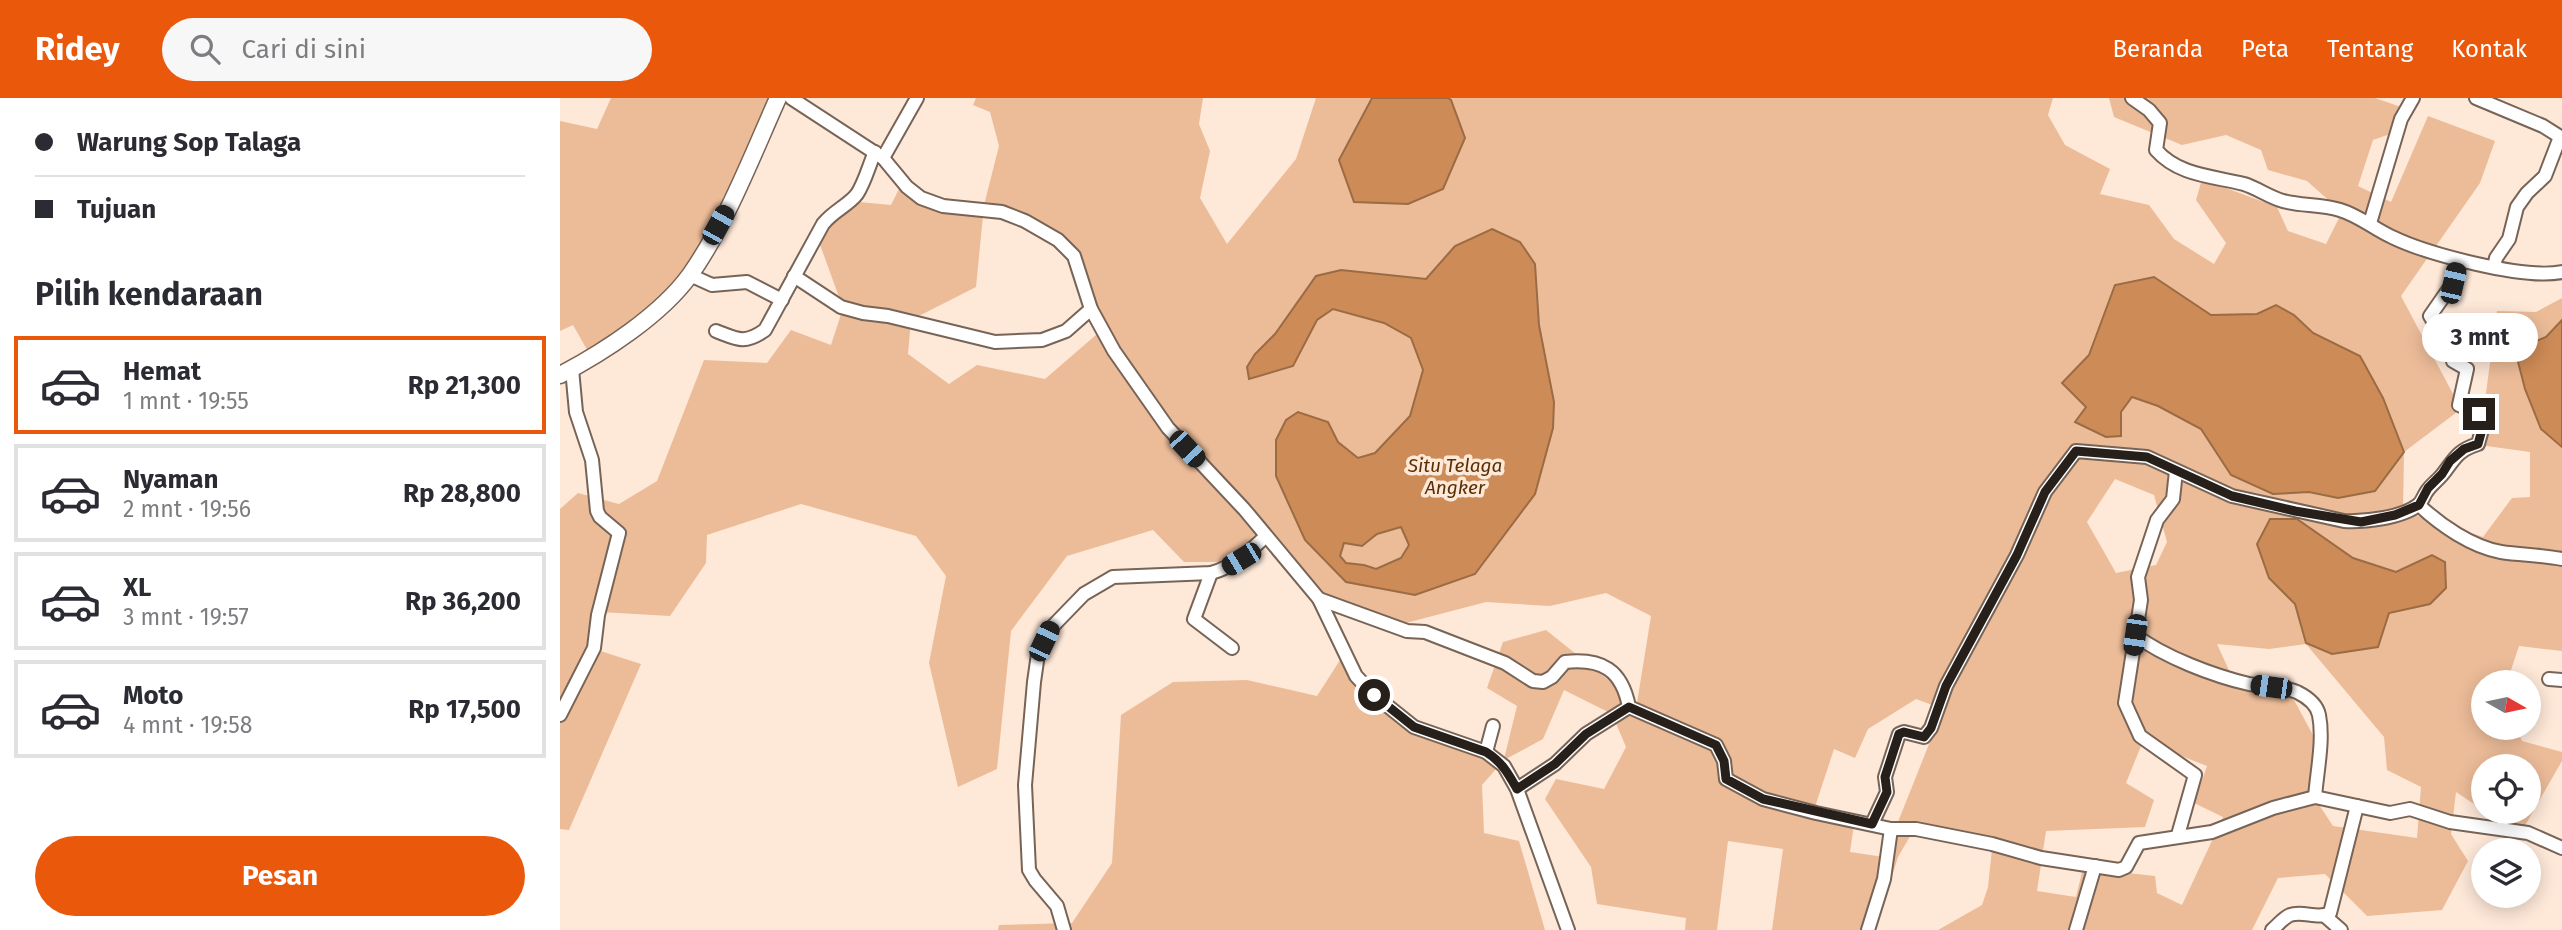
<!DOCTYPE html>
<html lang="id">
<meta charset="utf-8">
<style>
body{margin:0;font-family:"Fira Sans",sans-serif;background:#f7f7f7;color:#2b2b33;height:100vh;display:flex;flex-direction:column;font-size:26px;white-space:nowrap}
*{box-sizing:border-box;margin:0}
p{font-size:23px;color:#7c7c81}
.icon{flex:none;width:38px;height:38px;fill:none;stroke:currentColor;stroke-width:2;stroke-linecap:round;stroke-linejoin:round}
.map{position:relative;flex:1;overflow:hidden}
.sheet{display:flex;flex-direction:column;background:#fff;width:560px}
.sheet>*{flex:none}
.hud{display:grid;align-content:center;height:154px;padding:0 35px;background:#fff}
.needle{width:46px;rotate:99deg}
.controls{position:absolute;left:1911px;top:572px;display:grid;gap:14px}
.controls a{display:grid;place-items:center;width:70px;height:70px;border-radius:50%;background:#fff;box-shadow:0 4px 18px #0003;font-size:35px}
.end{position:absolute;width:32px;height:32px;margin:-16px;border:9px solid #271f19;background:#fff;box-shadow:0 0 0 4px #fff}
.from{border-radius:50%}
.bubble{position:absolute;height:49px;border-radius:24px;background:#fff;box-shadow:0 4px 18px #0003;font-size:23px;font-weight:700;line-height:49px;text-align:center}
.car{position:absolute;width:21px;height:42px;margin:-21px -10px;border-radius:9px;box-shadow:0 0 5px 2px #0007;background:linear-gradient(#222 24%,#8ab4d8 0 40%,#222 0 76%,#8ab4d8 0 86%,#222 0)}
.hud b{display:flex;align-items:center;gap:24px;height:66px;font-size:26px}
.hud b+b{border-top:2px solid #e1e1e2}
.hud i{width:18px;height:18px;background:#2b2b33}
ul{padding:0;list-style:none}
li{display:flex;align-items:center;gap:21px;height:98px;margin:0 14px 10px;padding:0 21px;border:4px solid #e1e1e2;border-radius:0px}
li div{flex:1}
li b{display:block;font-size:26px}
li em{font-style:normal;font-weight:700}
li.selected{border-color:#ea580c}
li>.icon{width:63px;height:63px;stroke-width:1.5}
h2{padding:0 35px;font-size:32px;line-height:84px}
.primary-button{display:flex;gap:14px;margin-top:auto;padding:14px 35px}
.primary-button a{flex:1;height:80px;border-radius:42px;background:#ea580c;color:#fff;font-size:28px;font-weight:700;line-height:80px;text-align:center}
header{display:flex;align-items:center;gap:42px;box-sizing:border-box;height:98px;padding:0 35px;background:#ea580c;color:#fff}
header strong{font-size:33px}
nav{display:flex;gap:38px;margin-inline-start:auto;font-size:24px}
.search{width:490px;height:63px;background:#f7f7f7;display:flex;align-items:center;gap:18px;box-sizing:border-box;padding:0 24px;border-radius:38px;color:#7c7c81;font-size:26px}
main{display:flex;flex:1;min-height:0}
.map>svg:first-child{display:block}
</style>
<header>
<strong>Ridey</strong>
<div class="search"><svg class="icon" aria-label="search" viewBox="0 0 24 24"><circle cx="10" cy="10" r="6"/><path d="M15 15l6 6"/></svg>Cari di sini</div>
<nav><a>Beranda</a><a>Peta</a><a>Tentang</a><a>Kontak</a></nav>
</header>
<main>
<section class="sheet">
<div class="hud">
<b><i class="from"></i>Warung Sop Talaga</b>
<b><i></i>Tujuan</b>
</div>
<h2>Pilih kendaraan</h2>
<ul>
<li class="selected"><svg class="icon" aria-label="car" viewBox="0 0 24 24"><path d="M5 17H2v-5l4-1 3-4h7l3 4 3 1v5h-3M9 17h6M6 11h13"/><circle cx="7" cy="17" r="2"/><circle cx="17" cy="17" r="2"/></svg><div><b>Hemat</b><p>1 mnt · 19:55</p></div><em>Rp 21,300</em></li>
<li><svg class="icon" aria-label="car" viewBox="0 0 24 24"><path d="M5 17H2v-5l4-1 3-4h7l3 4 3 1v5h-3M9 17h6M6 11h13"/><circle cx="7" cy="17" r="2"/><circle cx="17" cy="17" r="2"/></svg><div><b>Nyaman</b><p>2 mnt · 19:56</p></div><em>Rp 28,800</em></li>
<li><svg class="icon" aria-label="car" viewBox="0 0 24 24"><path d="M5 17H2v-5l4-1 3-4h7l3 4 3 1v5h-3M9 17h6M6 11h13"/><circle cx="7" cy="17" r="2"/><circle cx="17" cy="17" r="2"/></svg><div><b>XL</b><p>3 mnt · 19:57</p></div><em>Rp 36,200</em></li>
<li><svg class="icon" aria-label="car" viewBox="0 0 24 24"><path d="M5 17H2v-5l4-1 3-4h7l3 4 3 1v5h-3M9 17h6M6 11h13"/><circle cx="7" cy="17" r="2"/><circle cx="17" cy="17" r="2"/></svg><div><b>Moto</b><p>4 mnt · 19:58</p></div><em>Rp 17,500</em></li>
</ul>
<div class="primary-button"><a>Pesan</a></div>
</section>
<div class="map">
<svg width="2002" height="832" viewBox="0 0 2002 832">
<rect width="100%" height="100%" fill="#fee8d8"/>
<!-- green -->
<g fill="#ecbc99" fill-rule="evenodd">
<path d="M51,0h165l-90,177 -46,45 -50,35 -17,-30 -13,6v-210l37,8z"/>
<path d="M416,0h227l-4,26 11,27 -10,47 27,46 69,-85 20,-61h56l-33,62 15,42 97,-102 -3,-2h605l-5,17 17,30 45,24 -10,25 49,11 25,34 40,25 12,-21 -30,-43 6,-21 75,28 11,24 38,13 16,-32 -35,-31 -39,-11 -7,-20 -35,-15 -44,10 -68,-28 -5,-19h266l29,10 -11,25 -20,7 -15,46 33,16 37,-86 67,25 -15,42 -79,113 60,113 -57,43 -1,59 80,26 29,-39 18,-1v-45l-51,-7 18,-134 39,1 26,-14v22l-16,17 -5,92 21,18v204l-43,-5 -12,36h-24v46h33l6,13 40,11v9l-43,75 -33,-24h43v-46h-46v44l-27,-18 -5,42 17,27 -26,49 -75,6 -42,-42 -47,4 -26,52h-314l44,-25 6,-18 4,-38 -80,-16 -14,24 -23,73h-103l11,-81 -55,-8 -11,89h-32l1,-12 -89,-14 -6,-37 -46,-68 11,-20 48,10 22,-42 -14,-33 -48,-24 -21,49 -39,21 -22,25 2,48 35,8 26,89h-547l1,-5 73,-2 40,-60 9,-148 52,-33 74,-2 70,16 25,-39 72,70 90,32 13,-53 -30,-18 16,-46 43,-12 91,73 14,-87 -45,-23 -56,13 -64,-4 -84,22 -82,-27 -60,-67 -34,32h-42l-31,-32 -86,26 -56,75 -14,138 -39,18 -29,-124 17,-87 -30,-40 -115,-32 -94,31 -1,28 -36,53 -70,-4 -9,36 50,16 -72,166 -9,-1v-320l18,-16 41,11 38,-23 47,-121 63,3 24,-33 40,15 12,-37 -24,-66 19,-42 53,5 13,-26 23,16 57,10 15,-59 -9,-34 -17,-7zM424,108l28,2 58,41 34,79 -59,51 -68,-14 -28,19 -41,-30 3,-34 65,-33zM895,148l80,18 4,61 -124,270 -69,-13 -70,-106 52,-54 10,20 20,16 17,-4 35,-37 13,-47 -12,-32 -27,-15 -51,-14 -16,11 -24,46 -38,-12 20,-20 24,-35 42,-29 85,9zM1594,179l57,38h83l19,18 47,23 -22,142 -29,-6 -36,2 -42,-19 -30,-46 -43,-23 -26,-10 -11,16v24l-15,1 -30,-15 10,-15 -24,-24 27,-28 26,-70zM1555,381l39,16 13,47 -11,23 -40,8 -29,-51zM1737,421l56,39 43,14 36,-17 -2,49 -41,9 -83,31 -11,-40zM1657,546l52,5 37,-5 78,93 3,33 34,17 -4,51 -84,-12 -21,-32 9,-44 -35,-65 -53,-6zM1356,601l27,10 -59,148 -34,-5 4,-28 -40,-14 20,-61 21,9 13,-29zM1583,643l64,25 -13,37 29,14 -41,88 -25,-12 -2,-17 -72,-8 -7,29 -39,-6 9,-60 99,-4 9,-27 -28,-17z"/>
<path d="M841,429l8,18 -8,13 -25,11 -12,-4 -18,-2 -6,-7 4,-13 18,3 15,-12z"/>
</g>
<!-- water -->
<g fill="#cd8b57" stroke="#9b6b44" stroke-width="2" fill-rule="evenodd">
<path d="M812,0h76l3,2 14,38 -22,51 -35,15 -54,-2 -15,-42z"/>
<path d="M932,131l28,13 15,22 4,61 15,77 -1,26 -18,66 -60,80 -60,21 -69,-13 -41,-42 -29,-64v-36l10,-20 12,-8 30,10 10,20 20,16 17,-5 35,-37 13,-46 -12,-32 -27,-15 -51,-14 -16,11 -24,46 -44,13 -2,-12 8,-13 20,-20 41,-58 25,-6 85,9 29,-33zM841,429l8,18 -8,13 -25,11 -12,-4 -18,-2 -6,-7 4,-13 18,3 15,-12z"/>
<path d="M1594,179l57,38 46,-1 19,-9 18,10 19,18 47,23 23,42 21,54 -29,39 -37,7 -29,-6 -36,2 -42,-19 -30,-46 -43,-23 -26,-9 -11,15v24l-15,1 -31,-15 11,-15 -24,-24 27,-28 26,-70z"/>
<path d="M2002,222v127l-21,-18 -16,-40 -10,-39 31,-13z"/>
<path d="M1710,421h27l56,39 43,14 36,-17 13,7 1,26 -16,16 -41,9 -11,34 -46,7 -26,-11 -11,-39 -26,-26 -12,-34z"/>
</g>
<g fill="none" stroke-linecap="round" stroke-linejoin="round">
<!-- minor casing -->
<g stroke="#776457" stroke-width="16">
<g id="minor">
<path d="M231,0l92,60 24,29 14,11 22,8 59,6 23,9 33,19 16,16 17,53 23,42 54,77 76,81 75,90 37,77 18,19 40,32 72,25 18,14 13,23 51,141"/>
<path d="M1572,0l17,12 11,13 -4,27c23,26 57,26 88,34 13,4 25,13 39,17 18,5 38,3 57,9 20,6 34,19 52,27 35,17 133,43 170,35"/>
<path d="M1916,0l67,28 19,12"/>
<path d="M323,60l34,-60"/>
<path d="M1810,125l31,-104 12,-21"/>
<path d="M1934,169l2,-9 13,-19 8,-32 10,-14 18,-17 15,-39"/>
<path d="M130,177l22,10 35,-3 35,18"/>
<path d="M234,178l47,31 22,6 25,3 107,26 47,-2 24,-9 25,-22"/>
<path d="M156,233c21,8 28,14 49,-1l58,-106c10,-13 26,-19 34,-30 8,-12 12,-29 18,-42"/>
<path d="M1616,373l-3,28 -16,21 -19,57 3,23 -16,103 15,33 55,39 -17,60"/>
<path d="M1859,407c21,20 53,42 82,47 20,3 41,3 61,7"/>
<path d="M651,475l-17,46 38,29"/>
<path d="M759,501l88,32 18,1 80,31 28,18 10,1 9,-5 13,-15c37,-4 57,8 64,45l87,38 8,16 2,18 37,20 53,14 75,16h25l76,15 49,14 78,12 7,-3 13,-24 73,-11 61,-24 42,-11 75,16 20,-4 40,13 78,11 34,15"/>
<path d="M1575,537c29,22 79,41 114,49 16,3 34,2 48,8 10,5 20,13 22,23 5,25 -2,56 -4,82"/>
<path d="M1989,581l13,1"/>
<path d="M0,617l34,-67 4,-33 21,-82 -19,-16 -3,-6 -5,-51 -16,-48 -4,-43"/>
<path d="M926,654l7,-26"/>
<path d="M957,691l38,-25 31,-30 43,-27"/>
<path d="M1312,726l15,-32 -2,-15 14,-43 5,-2 20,5 7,-9 15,-42 71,-131 28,-63 31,-41 71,6 85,39 112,25c20,1 58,-3 74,-16 4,-3 6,-10 9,-14 4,-6 10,-10 15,-16 13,-16 14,-24 36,-31l5,-18 -4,-12 -20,-9 8,-36 -14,-8 2,-19 -15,-9 -10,-17 23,-33 5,-23"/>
<path d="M1765,818l16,14"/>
<path d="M504,832l-7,-24 -22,-26 -6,-10 -4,-85 9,-103 4,-28 13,-26 33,-34 29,-17 98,-4c23,-6 38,-21 55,-37"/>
<path d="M1308,832l16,-51 7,-50"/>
<path d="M1516,832l19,-64"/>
<path d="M1712,832c6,-5 11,-12 18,-15 13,-5 28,5 40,-2l27,-107"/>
</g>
</g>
<!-- major casing -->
<g stroke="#776457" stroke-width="19">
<path id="major" d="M0,277c44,-23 101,-60 130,-100 37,-53 62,-119 88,-177"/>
</g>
<!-- minor -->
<use href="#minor" stroke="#fff" stroke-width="12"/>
<!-- major -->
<use href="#major" stroke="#fff" stroke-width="16"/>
</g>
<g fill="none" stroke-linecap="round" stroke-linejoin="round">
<!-- route -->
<path stroke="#271f19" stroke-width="9" d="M814,597l40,32 72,25c16,10 22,21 31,37l38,-25 31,-30 43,-27 87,38 8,16 2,18 37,20 109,25 15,-32 -2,-15 14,-43 5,-2 20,5 7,-9 15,-42 71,-131 28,-63 31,-41 71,6 85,39 63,15 66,11 34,-7 24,-10 9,-17 14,-14 8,-13 14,-12 14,-5 5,-18 -4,-12"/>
</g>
<g text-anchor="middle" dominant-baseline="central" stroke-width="7" stroke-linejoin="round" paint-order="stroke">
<!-- water labels -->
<g font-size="19" font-style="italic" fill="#592e04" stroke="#fee8d8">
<text x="895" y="367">Situ Telaga<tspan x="895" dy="22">Angker</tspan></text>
</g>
</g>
</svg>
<div class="controls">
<a><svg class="needle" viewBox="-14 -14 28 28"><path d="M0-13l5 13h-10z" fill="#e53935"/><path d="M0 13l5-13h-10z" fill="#7c7c81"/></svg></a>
<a><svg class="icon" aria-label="locate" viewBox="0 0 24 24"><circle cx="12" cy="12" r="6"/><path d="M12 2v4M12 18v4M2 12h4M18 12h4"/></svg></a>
<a><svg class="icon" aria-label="layers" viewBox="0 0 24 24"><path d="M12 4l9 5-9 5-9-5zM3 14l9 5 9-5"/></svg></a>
</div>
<i class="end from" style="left:814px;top:597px"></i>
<i class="end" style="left:1919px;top:316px"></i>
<div class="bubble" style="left:1862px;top:215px;width:116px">3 mnt</div>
<i class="car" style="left:158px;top:127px;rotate:29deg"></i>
<i class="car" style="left:1893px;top:185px;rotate:13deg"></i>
<i class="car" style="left:627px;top:351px;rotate:137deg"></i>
<i class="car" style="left:681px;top:461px;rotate:239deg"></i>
<i class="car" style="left:1575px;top:537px;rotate:188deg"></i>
<i class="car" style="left:484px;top:543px;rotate:25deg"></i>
<i class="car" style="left:1711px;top:589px;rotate:278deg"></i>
</div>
</main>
